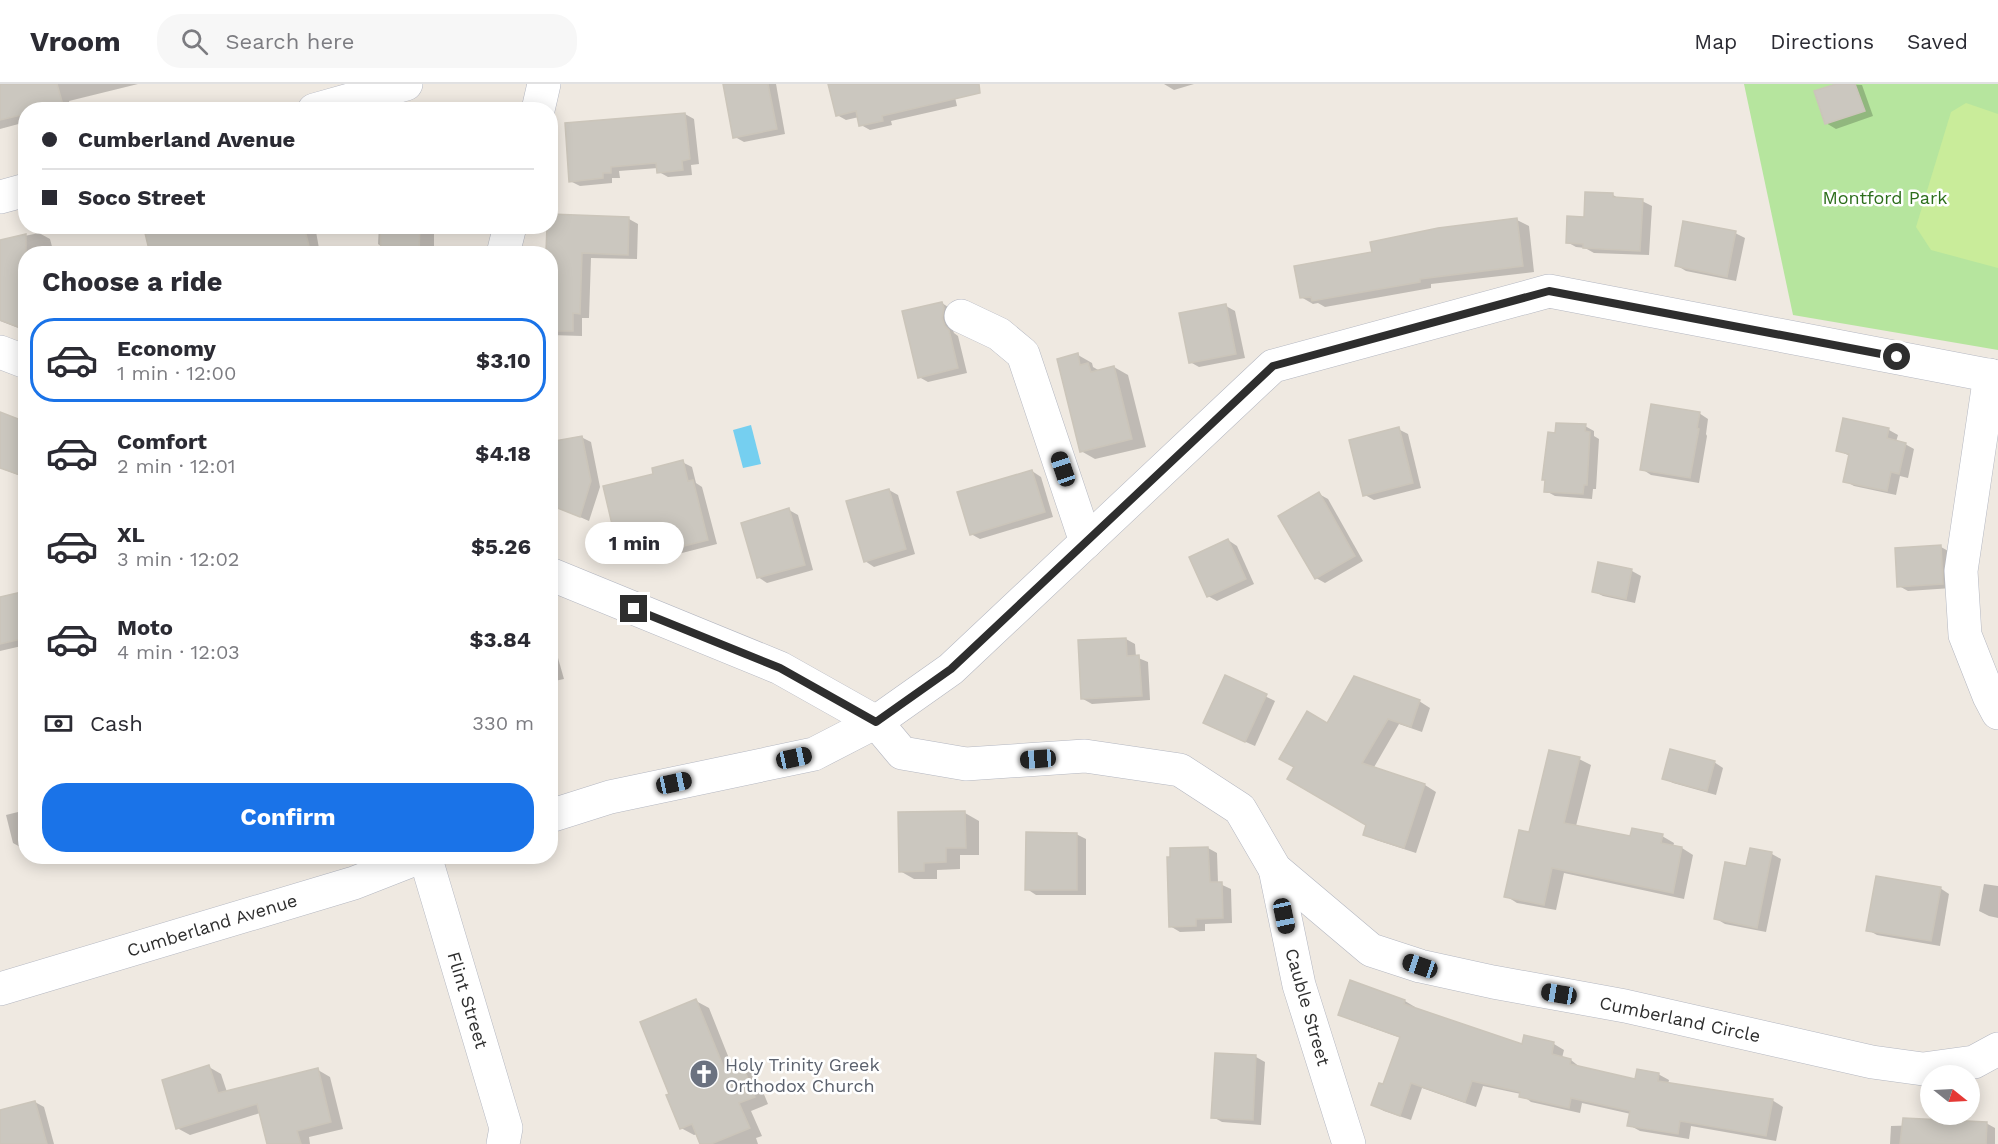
<!DOCTYPE html>
<meta charset="utf-8">
<style>
body{margin:0;font-family:"Work Sans",sans-serif;background:#f7f7f7;color:#2b2b33;height:100vh;display:flex;flex-direction:column;font-size:22px;white-space:nowrap}
*{box-sizing:border-box;margin:0}
p{font-size:20px;color:#7c7c81}
.icon{flex:none;width:33px;height:33px;fill:none;stroke:currentColor;stroke-width:2;stroke-linecap:round;stroke-linejoin:round}
.map{position:relative;flex:1;overflow:hidden}
.side{position:absolute;left:18px;top:162px;width:540px;height:618px;display:flex;flex-direction:column;background:#fff;border-radius:24px;box-shadow:0 3px 15px #0003}
.side>*{flex:none}
.banner{position:absolute;left:18px;top:18px;width:540px;height:132px;border-radius:24px;box-shadow:0 3px 15px #0003;display:grid;align-content:center;height:132px;padding:0 24px;background:#fff}
.needle{width:39px;rotate:108deg}
.controls{position:absolute;left:1920px;top:981px;display:grid;gap:12px}
.controls a{display:grid;place-items:center;width:60px;height:60px;border-radius:50%;background:#fff;box-shadow:0 3px 15px #0003;font-size:30px}
.end{position:absolute;width:27px;height:27px;margin:-14px;border:8px solid #2e2e2e;background:#fff;box-shadow:0 0 0 3px #fff}
.from{border-radius:50%}
.bubble{position:absolute;height:42px;border-radius:21px;background:#fff;box-shadow:0 3px 15px #0003;font-size:20px;font-weight:700;line-height:42px;text-align:center}
.car{position:absolute;width:18px;height:36px;margin:-18px -9px;border-radius:8px;box-shadow:0 0 4px 2px #0007;background:linear-gradient(#222 24%,#8ab4d8 0 40%,#222 0 76%,#8ab4d8 0 86%,#222 0)}
.banner b{display:flex;align-items:center;gap:21px;height:57px;font-size:22px}
.banner b+b{border-top:2px solid #e1e1e2}
.banner i{width:15px;height:15px;background:#2b2b33}
ul{padding:0;list-style:none}
li{display:flex;align-items:center;gap:18px;height:84px;margin:0 12px 9px;padding:0 12px;border:3px solid transparent;border-radius:24px}
li div{flex:1}
li b{display:block;font-size:22px}
li em{font-style:normal;font-weight:700}
li.selected{border-color:#1a73e8}
li>.icon{width:54px;height:54px;stroke-width:1.5}
h2{padding:0 24px;font-size:27px;line-height:72px}
.pay{display:flex;align-items:center;gap:15px;height:66px;padding:0 24px;font-size:22px}
.pay p{margin-inline-start:auto}
.primary-button{display:flex;gap:12px;margin-top:auto;padding:12px 24px}
.primary-button a{flex:1;height:69px;border-radius:24px;background:#1a73e8;color:#fff;font-size:24px;font-weight:700;line-height:69px;text-align:center}
header{display:flex;align-items:center;gap:36px;box-sizing:border-box;height:84px;padding:0 30px;background:#fff;border-bottom:2px solid #e1e1e2}
header strong{font-size:28px}
nav{display:flex;gap:33px;margin-inline-start:auto;font-size:21px}
.search{width:420px;height:54px;background:#f7f7f7;display:flex;align-items:center;gap:15px;box-sizing:border-box;padding:0 21px;border-radius:24px;color:#7c7c81;font-size:22px}
.map>svg:first-child{display:block}
</style>
<header>
<strong>Vroom</strong>
<div class="search"><svg class="icon" aria-label="search" viewBox="0 0 24 24"><circle cx="10" cy="10" r="6"/><path d="M15 15l6 6"/></svg>Search here</div>
<nav><a>Map</a><a>Directions</a><a>Saved</a></nav>
</header>
<div class="map">
<svg width="1998" height="1060" viewBox="0 0 1998 1060">
<rect width="100%" height="100%" fill="#efe9e1"/>
<!-- green -->
<path fill="#b6e59e" d="M1744,0h254v266l-205,-35z"/>
<!-- pitch -->
<path fill="#c9ec9a" d="M1966,19l32,11v154l-67,-18 -15,-23 35,-115z"/>
<!-- water -->
<path fill="#75cff0" d="M751,341l10,39 -18,4 -10,-38z"/>
<!-- shadow -->
<g fill="#0003">
<path d="M0,0h138l-69,17 2,9h-45v12l-26,7z"/>
<path d="M725,0h51l9,50 -41,8 -9,-5z"/>
<path d="M830,0h122l5,22 -66,15 1,4 -22,5 -9,-5 -2,-8 -13,3 -9,-5z"/>
<path d="M1164,0h30l-20,6z"/>
<path d="M1840,0l22,1 11,31 -37,13 -10,-6z"/>
<path d="M685,30l9,5 5,45 -8,1 1,10 -24,2 -9,-5 -1,-4 -39,3 1,7h-8v5l-32,3 -10,-5z"/>
<path d="M1613,111l7,4 22,2 10,5 -3,49 -55,-2 -9,-5 -9,-1 -9,-5 18,-24z"/>
<path d="M629,135l9,5 -1,35 -46,-1 -2,60h-7v18l-32,-1v-81h-3l1,-28z"/>
<path d="M1517,136l12,6 5,46 -103,12v4l-106,19 -7,-4 -5,1 -12,-7 73,-44z"/>
<path d="M178,142h137l5,28h-173l4,-2z"/>
<path d="M379,142h55v24h-6v4h-42l-4,-2v-5l-4,-3z"/>
<path d="M39,149l11,6 4,15h-28v77l-26,-10v-80z"/>
<path d="M1735,149l10,5 -9,43 -50,-10 -10,-6z"/>
<path d="M942,219l9,6v15l3,9 4,3 9,37 -39,9 -9,-5z"/>
<path d="M1226,222l9,5 10,47 -46,9 -9,-5z"/>
<path d="M1078,271l14,8 1,4 7,4 14,-4 14,8 18,72 -51,12 -14,-8z"/>
<path d="M1699,329l9,6 -2,15 1,2 -8,47 -48,-8 -9,-6z"/>
<path d="M0,335l26,5v54l-26,-10z"/>
<path d="M1845,336l44,10 9,5 -2,7 9,2 9,5 -6,29 -8,-2 -4,19 -42,-9 -9,-5 5,-25 -13,-6z"/>
<path d="M1585,342l9,5v5l5,3 -3,50h-3l-1,10 -37,-3 -9,-5 1,-10 -3,-2 13,-45z"/>
<path d="M1398,345l10,5 13,54 -47,12 -9,-5z"/>
<path d="M581,353l10,5 9,45 -11,34 -39,-17 9,-24 -9,-4z"/>
<path d="M682,378l10,5 4,16 6,4 15,57 -35,9 -9,-5 -1,-3 -44,10 -9,-6 36,-74z"/>
<path d="M1032,387l9,6 12,40 -73,22 -9,-5z"/>
<path d="M889,406l9,5 17,59 -41,13 -9,-6z"/>
<path d="M1319,410l9,5 35,62 -38,22 -9,-5z"/>
<path d="M789,426l9,5 15,55 -46,13 -9,-6z"/>
<path d="M1228,456l9,6 17,38 -37,17 -9,-5z"/>
<path d="M1941,463l9,5 2,36 -44,3 -9,-5 -3,-37z"/>
<path d="M1599,480l33,7 9,5 -6,27 -32,-7 -10,-5z"/>
<path d="M26,508v53l-26,6v-53z"/>
<path d="M550,546l14,49 -14,3z"/>
<path d="M1126,555l9,5 1,13 12,5 2,38 -58,4 -9,-5z"/>
<path d="M1225,593l50,24 -20,45 -41,-18z"/>
<path d="M1419,617l11,7 -8,24 -23,-8 -26,45 52,16 11,7 -20,61 -40,-13 -11,-6 3,-9 -40,-100z"/>
<path d="M1579,675l12,6 -15,61 55,12 31,-2 12,7 -1,4 9,1 11,7 -9,44 -120,-26 -8,37 -39,-7 -11,-7z"/>
<path d="M1714,678l9,6 -7,27 -43,-12 -9,-5z"/>
<path d="M26,726v38h-4l-9,-5 -7,-28z"/>
<path d="M965,729l14,8v34h-19v14l-23,1v9h-23l-14,-8z"/>
<path d="M1076,750l10,5v56h-50l-9,-6z"/>
<path d="M1208,764l9,5 1,30 13,6 1,34 -27,1v7l-25,1 -10,-6z"/>
<path d="M1772,770l9,5 -15,73 -41,-8 -10,-6 32,-50z"/>
<path d="M1984,800l14,2v32l-9,-2 -10,-5z"/>
<path d="M1940,804l9,6 -9,52 -63,-11 -9,-5z"/>
<path d="M696,917l13,7 23,58 9,-3 13,7 14,34 -17,7 11,25 -6,2 2,6h-56l-4,-10 -4,1 -13,-7 -10,-33z"/>
<path d="M1405,917l10,6v2l108,37 2,-9 29,7 10,6 -2,8 9,2 10,8 55,12 22,-6 11,6 -1,4 104,16 11,7 -7,34 -85,-15 -2,13 -49,-8 -11,-6 2,-11 -49,-11 -2,10 -49,-11 -10,-8 -38,-8 -7,21 -54,-19 -11,32 -27,-9 -11,-6 11,-19 17,-48 -50,-18 -11,-6z"/>
<path d="M1256,973l9,5 -4,63 -39,-3 -9,-5z"/>
<path d="M209,983l12,7 6,18 91,-22 12,7 13,52 -34,8 1,7h-42l-8,-31 -70,22 -13,-7z"/>
<path d="M35,1018l9,5 10,37h-50l-4,-14v-18z"/>
<path d="M1986,1039l9,5v16h-105l1,-18z"/>
</g>
<!-- building -->
<g fill="#cbc7bf" stroke="#cbc5ba" stroke-width="1.5">
<path d="M0,0h57l6,21 -17,5h-20v4l-26,6z"/>
<path d="M723,0h45l9,45 -44,9z"/>
<path d="M828,0h151l1,9 -98,23 1,5 -24,5 -3,-15 -20,5z"/>
<path d="M1836,0h19l10,27 -40,13 -11,-33z"/>
<path d="M685,29l5,46 -8,2 1,9 -26,3 -1,-10 -45,4v6h-8v5l-34,4 -4,-59z"/>
<path d="M1585,108l28,1v4l30,2 -3,52 -57,-3v-4l-17,-1 1,-27 17,1z"/>
<path d="M550,130l79,3 -1,38 -46,-2 -2,61 -7,-1v18h-23v-79h-4l1,-26h3z"/>
<path d="M1517,134l6,48 -103,13v3l-108,19 -1,-4 -11,1 -6,-32 78,-14 -2,-10 68,-14z"/>
<path d="M1683,137l53,10 -9,46 -52,-11z"/>
<path d="M171,142h133l7,28h-161l-5,-21z"/>
<path d="M380,142h40l-1,27 -38,-1z"/>
<path d="M26,150v96l-26,-10v-80z"/>
<path d="M942,218l2,6 -2,10 3,8 4,4 9,38 -40,10 -16,-67z"/>
<path d="M1226,220l10,50 -47,9 -10,-50z"/>
<path d="M1078,269l2,12 8,-2 3,9 23,-6 18,73 -52,13 -23,-93z"/>
<path d="M1651,320l49,8 -3,16 2,1 -9,49 -50,-8z"/>
<path d="M0,328l26,10v38l-6,15 -20,-7z"/>
<path d="M1843,334l46,10 -2,10 19,5 -7,31 -8,-2 -4,19 -44,-9 6,-28 -13,-3z"/>
<path d="M1556,339l30,1 -1,7 5,1 -3,53h-3l-1,9 -39,-2 1,-12h-3l6,-48 7,1z"/>
<path d="M1399,343l14,56 -50,13 -14,-56z"/>
<path d="M582,352l9,45 -11,36 -30,-12v-7l8,-19 -8,-3v-13l6,-8 -2,-14z"/>
<path d="M683,376l5,21 5,-1 15,60 -36,9 -3,-10 -51,11 -15,-64 50,-12 -1,-6z"/>
<path d="M1032,386l13,42 -75,23 -13,-43z"/>
<path d="M889,405l17,60 -42,13 -18,-61z"/>
<path d="M1319,408l36,64 -40,23 -37,-63z"/>
<path d="M789,424l16,57 -48,13 -16,-55z"/>
<path d="M1228,455l18,40 -39,18 -18,-40z"/>
<path d="M1941,461l2,39 -46,3 -2,-39z"/>
<path d="M1598,478l34,7 -6,30 -34,-7z"/>
<path d="M26,507v47l-26,6v-47z"/>
<path d="M1126,554l1,18 12,-1 3,41 -61,3 -3,-59z"/>
<path d="M1225,591l42,19 -22,48 -42,-19z"/>
<path d="M1354,592l66,24 -9,27 -23,-8 -26,44 63,21 -21,64 -41,-13 3,-10 -79,-46 7,-12 -15,-8 28,-48 20,12z"/>
<path d="M1670,665l45,12 -8,30 -45,-12z"/>
<path d="M1549,666l31,7 -16,66 66,13 2,-8 31,6 -2,9 21,4 -9,46 -121,-25 -8,37 -40,-8 15,-67 10,2z"/>
<path d="M965,727l1,37h-20v14l-22,1v8l-25,1 -1,-60z"/>
<path d="M1026,748l51,1v57h-52z"/>
<path d="M1208,763l2,35h12l1,36 -27,1v7l-27,1 -2,-70h3v-9z"/>
<path d="M1750,764l22,4 -15,76 -43,-9 11,-57 21,4z"/>
<path d="M1876,792l65,11 -10,54 -65,-10z"/>
<path d="M1350,896l55,20 -1,4 118,40 2,-9 30,7 -2,12 19,5 -1,5 65,15 2,-10 22,4 -1,8 115,18 -7,37 -86,-15 -2,13 -51,-8 3,-15 -59,-13 -2,10 -50,-11 1,-5 -48,-11 -7,21 -54,-19 -11,33 -29,-11 8,-22 4,1 17,-47 -62,-22z"/>
<path d="M696,915l28,69 17,-7 14,36 -16,6 11,25 -39,16h-11l-8,-20 -12,5 -14,-34 3,-1 -29,-72z"/>
<path d="M1215,969l41,2 -3,65 -42,-2z"/>
<path d="M209,981l9,28 100,-25 13,54 -34,9 4,13h-34l-10,-40 -81,25 -14,-49z"/>
<path d="M35,1017l12,43h-47v-34z"/>
<path d="M1903,1034l84,4 -1,22h-86z"/>
</g>
<g fill="none" stroke-linecap="round" stroke-linejoin="round">
<!-- minor casing -->
<g stroke="#b4b7c1" stroke-width="34">
<g id="minor">
<path d="M314,26l92,-26"/>
<path d="M538,26l6,-26"/>
<path d="M0,113l26,-7"/>
<path d="M503,170l7,-28"/>
<path d="M961,232l38,18 24,20 63,188"/>
<path d="M0,268l26,10"/>
<path d="M1990,291l-29,196 4,64 24,61 9,17"/>
<path d="M550,490l230,94 96,54 26,31 64,11 119,-8 95,14 60,39 35,60 96,81 49,16 73,16 132,24 247,56 51,7 51,-7 24,-13"/>
<path d="M550,732l60,-19 204,-43 62,-32 75,-53 322,-303 276,-75 449,86"/>
<path d="M425,772l81,272 -3,16"/>
<path d="M1275,785l24,116 50,159"/>
<path d="M0,905l354,-106 69,-27"/>
</g>
</g>
<!-- minor -->
<use href="#minor" stroke="#fff" stroke-width="33"/>
</g>
<g fill="none" stroke-linecap="round" stroke-linejoin="round">
<!-- route -->
<path stroke="#2e2e2e" stroke-width="8" d="M634,525l146,59 96,54 75,-53 322,-303 276,-75 348,66"/>
</g>
<!-- icons -->
<defs>
<g id="church-disc" transform="scale(1.5)"><circle r="9.5" fill="#6b7280" stroke="#fff"/><path d="M-1.2-6h2.4v3.5h3.3v2.4h-3.3V6h-2.4V-.1h-3.3v-2.4h3.3Z" fill="#fff"/></g>
</defs>
<g fill-rule="evenodd">
<use href="#church-disc" x="704" y="990"/>
</g>
<g text-anchor="middle" dominant-baseline="central" stroke-width="5" stroke-linejoin="round" paint-order="stroke">
<!-- park labels -->
<g font-size="18" fill="#2c6e1b" stroke="#fff">
<text x="1885" y="113">Montford Park</text>
</g>
<!-- street labels -->
<g font-size="18" fill="#2e2e2e" stroke="#fff">
<text transform="translate(212 841) rotate(-17)">Cumberland Avenue</text>
<text transform="translate(468 916) rotate(73)">Flint Street</text>
<text transform="translate(1308 923) rotate(74)">Cauble Street</text>
<text transform="translate(1680 935) rotate(12)">Cumberland Circle</text>
</g>
<!-- worship labels -->
<g font-size="18" fill="#5b616d" stroke="#fff" text-anchor="start">
<text x="725" y="980">Holy Trinity Greek<tspan x="725" dy="21">Orthodox Church</tspan></text>
</g>
</g>
</svg>
<div class="controls">
<a><svg class="needle" viewBox="-14 -14 28 28"><path d="M0-13l5 13h-10z" fill="#e53935"/><path d="M0 13l5-13h-10z" fill="#7c7c81"/></svg></a>
</div>
<i class="end from" style="left:1897px;top:273px"></i>
<i class="end" style="left:634px;top:525px"></i>
<div class="bubble" style="left:585px;top:438px;width:99px">1 min</div>
<i class="car" style="left:1063px;top:385px;rotate:341deg"></i>
<i class="car" style="left:794px;top:674px;rotate:78deg"></i>
<i class="car" style="left:1038px;top:675px;rotate:266deg"></i>
<i class="car" style="left:674px;top:699px;rotate:78deg"></i>
<i class="car" style="left:1284px;top:832px;rotate:168deg"></i>
<i class="car" style="left:1420px;top:882px;rotate:289deg"></i>
<i class="car" style="left:1559px;top:910px;rotate:280deg"></i>
<div class="banner">
<b><i class="from"></i>Cumberland Avenue</b>
<b><i></i>Soco Street</b>
</div>
<section class="side">
<h2>Choose a ride</h2>
<ul>
<li class="selected"><svg class="icon" aria-label="car" viewBox="0 0 24 24"><path d="M5 17H2v-5l4-1 3-4h7l3 4 3 1v5h-3M9 17h6M6 11h13"/><circle cx="7" cy="17" r="2"/><circle cx="17" cy="17" r="2"/></svg><div><b>Economy</b><p>1 min · 12:00</p></div><em>$3.10</em></li>
<li><svg class="icon" aria-label="car" viewBox="0 0 24 24"><path d="M5 17H2v-5l4-1 3-4h7l3 4 3 1v5h-3M9 17h6M6 11h13"/><circle cx="7" cy="17" r="2"/><circle cx="17" cy="17" r="2"/></svg><div><b>Comfort</b><p>2 min · 12:01</p></div><em>$4.18</em></li>
<li><svg class="icon" aria-label="car" viewBox="0 0 24 24"><path d="M5 17H2v-5l4-1 3-4h7l3 4 3 1v5h-3M9 17h6M6 11h13"/><circle cx="7" cy="17" r="2"/><circle cx="17" cy="17" r="2"/></svg><div><b>XL</b><p>3 min · 12:02</p></div><em>$5.26</em></li>
<li><svg class="icon" aria-label="car" viewBox="0 0 24 24"><path d="M5 17H2v-5l4-1 3-4h7l3 4 3 1v5h-3M9 17h6M6 11h13"/><circle cx="7" cy="17" r="2"/><circle cx="17" cy="17" r="2"/></svg><div><b>Moto</b><p>4 min · 12:03</p></div><em>$3.84</em></li>
</ul>
<div class="pay"><svg class="icon" aria-label="cash" viewBox="0 0 24 24"><path d="M3 7h18v10H3z"/><circle cx="12" cy="12" r="2"/></svg>Cash<p>330 m</p></div>
<div class="primary-button"><a>Confirm</a></div>
</section>
</div>
